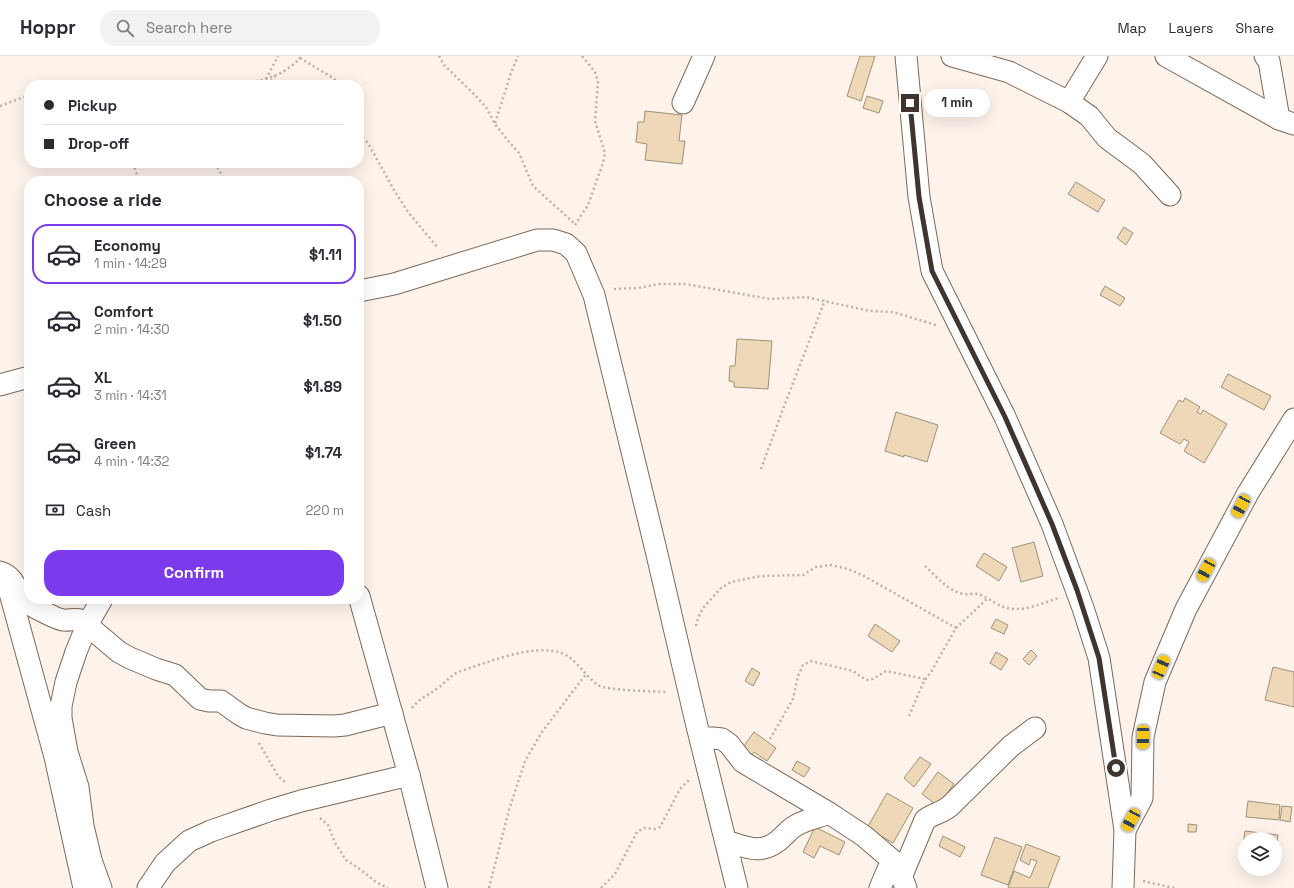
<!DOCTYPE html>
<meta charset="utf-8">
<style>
body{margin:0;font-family:"Space Grotesk",sans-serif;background:#f2f2f3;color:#2b2b33;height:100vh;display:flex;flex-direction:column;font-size:15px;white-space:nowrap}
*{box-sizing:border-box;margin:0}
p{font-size:13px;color:#7c7c81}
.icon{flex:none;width:22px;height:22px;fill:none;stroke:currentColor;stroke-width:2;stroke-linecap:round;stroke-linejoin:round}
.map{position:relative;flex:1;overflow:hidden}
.side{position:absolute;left:24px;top:120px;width:340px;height:428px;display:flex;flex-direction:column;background:#fff;border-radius:16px;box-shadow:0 4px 16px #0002}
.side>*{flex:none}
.top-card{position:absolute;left:24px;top:24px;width:340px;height:88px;border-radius:16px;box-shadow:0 4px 16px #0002;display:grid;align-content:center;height:88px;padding:0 20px;background:#fff}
.controls{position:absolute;left:1238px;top:776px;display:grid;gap:8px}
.controls a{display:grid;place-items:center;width:44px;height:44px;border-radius:50%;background:#fff;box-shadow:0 4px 16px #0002;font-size:20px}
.end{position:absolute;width:18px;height:18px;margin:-9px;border:5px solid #3f352e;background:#fff;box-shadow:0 0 0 2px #fff}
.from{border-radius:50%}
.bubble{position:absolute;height:28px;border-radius:14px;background:#fff;box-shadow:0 4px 16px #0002;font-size:13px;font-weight:600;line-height:28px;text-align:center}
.car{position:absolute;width:12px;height:24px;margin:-12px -6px;border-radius:5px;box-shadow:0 0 3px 1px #0007;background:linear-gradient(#f5c518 24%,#345 0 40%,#f5c518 0 76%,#345 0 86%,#f5c518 0)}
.top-card b{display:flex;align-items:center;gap:14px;height:38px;font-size:15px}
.top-card b+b{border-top:1px solid #e1e1e2}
.top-card i{width:10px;height:10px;background:#2b2b33}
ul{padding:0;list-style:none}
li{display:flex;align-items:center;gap:12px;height:60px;margin:0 8px 6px;padding:0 12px;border:2px solid transparent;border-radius:16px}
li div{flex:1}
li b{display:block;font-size:15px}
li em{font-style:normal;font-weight:600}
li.on{border-color:#7c3aed}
li>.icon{width:36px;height:36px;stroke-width:1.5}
h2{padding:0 20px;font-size:18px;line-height:48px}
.pay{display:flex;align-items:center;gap:10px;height:44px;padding:0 20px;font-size:15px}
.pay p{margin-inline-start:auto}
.primary-button{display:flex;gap:8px;margin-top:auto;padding:8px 20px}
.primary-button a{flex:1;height:46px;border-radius:16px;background:#7c3aed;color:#fff;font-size:16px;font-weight:600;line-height:46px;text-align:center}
header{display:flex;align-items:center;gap:24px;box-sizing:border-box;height:56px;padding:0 20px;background:#fff;border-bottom:1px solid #e1e1e2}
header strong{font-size:19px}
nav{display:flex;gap:22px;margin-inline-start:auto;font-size:14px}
.search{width:280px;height:36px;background:#f2f2f3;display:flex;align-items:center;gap:10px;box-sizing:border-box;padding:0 14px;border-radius:16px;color:#7c7c81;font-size:15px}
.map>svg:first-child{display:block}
</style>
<header>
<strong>Hoppr</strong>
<div class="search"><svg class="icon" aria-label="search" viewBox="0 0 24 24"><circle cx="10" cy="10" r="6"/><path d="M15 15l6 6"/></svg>Search here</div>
<nav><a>Map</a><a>Layers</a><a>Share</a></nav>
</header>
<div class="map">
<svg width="1294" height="832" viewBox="0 0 1294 832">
<rect width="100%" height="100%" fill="#fdf3eb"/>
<!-- building -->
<g fill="#eed8b7" stroke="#9e9079">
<path d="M860,0h15l-14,45 -14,-5z"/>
<path d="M867,40l16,5 -4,12 -16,-5z"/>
<path d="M645,55l37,4 -3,26h6l-3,23 -37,-4 2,-16 -11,-2 2,-20h6z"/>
<path d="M1076,126l29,18 -7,12 -30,-18z"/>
<path d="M1124,171l9,6 -7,12 -9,-7z"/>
<path d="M1105,230l20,12 -5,8 -20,-11z"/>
<path d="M737,283l35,2 -4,48 -34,-2v-5l-5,-1 1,-15h5z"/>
<path d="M1228,318l43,22 -7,14 -43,-23z"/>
<path d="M1185,342l15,9 -3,5 4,2 2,-4 24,14 -23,39 -20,-12 5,-9 -5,-3 -4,5 -20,-11 19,-33 4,2z"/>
<path d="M896,356l42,13 -11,37 -23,-7v2l-19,-6z"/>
<path d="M1034,486l9,34 -22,6 -9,-34z"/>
<path d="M984,497l23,14 -8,14 -23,-15z"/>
<path d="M996,563l12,6 -4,9 -13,-6z"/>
<path d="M875,568l25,17 -8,11 -24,-16z"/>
<path d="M1031,594l6,6 -8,9 -6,-6z"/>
<path d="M996,596l12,7 -7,11 -11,-7z"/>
<path d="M1273,611l21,5v35l-29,-7z"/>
<path d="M752,612l8,5 -7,13 -8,-5z"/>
<path d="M754,676l22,16 -9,13 -13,-9 -7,10 -9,-8z"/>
<path d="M920,701l11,7 -17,23 -10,-9z"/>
<path d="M797,705l13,7 -6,9 -12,-7z"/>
<path d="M938,716l16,12 -16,22 -16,-12z"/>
<path d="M887,737l26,15 -20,35 -26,-15z"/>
<path d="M1248,745l32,4 -1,15 -33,-3z"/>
<path d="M1282,750l10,1 -2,15 -10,-2z"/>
<path d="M1188,768l9,1 -1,7h-8z"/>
<path d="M815,771l30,15 -6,13 -19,-9 -6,12 -11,-6z"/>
<path d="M1245,775l33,4 -2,14h-1v-10h-30v7l-2,-1z"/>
<path d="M943,780l22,11 -5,10 -21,-11z"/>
<path d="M995,781l27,10 -14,38 -27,-10z"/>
<path d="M1026,788l34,13 -12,31h-40l6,-17 16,7 7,-17 -6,-2 -2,6 -9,-5z"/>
</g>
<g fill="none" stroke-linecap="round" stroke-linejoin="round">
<!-- minor casing -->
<g stroke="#7e6858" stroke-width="23">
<g id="minor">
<path d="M906,0l13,141 13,74 73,146 47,107 31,84 16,50 26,172 -2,58"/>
<path d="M952,0l57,16 60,30 20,14 18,22 35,26 28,31"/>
<path d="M1166,0l113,63 15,5"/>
<path d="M1265,0l4,5 10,58"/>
<path d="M1069,46l28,-46"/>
<path d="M683,47l21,-47"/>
<path d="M359,235l35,-7 143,-44h16l13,4 10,9 18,42 62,255 40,172 41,166"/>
<path d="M0,329l29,-8"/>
<path d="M0,516c14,4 16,18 24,28 5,5 32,19 39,20 6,1 11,-2 18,0l38,32 11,6 26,11 19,6 25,24 9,2h12l18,13 7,4 19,5 12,2 57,1 11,-1 47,-12"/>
<path d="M7,526l48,175 29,131"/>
<path d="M359,540l50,179 28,113"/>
<path d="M701,682h12l9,1 7,5 14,18 86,51 35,23 28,24 6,8 8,20"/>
<path d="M1125,774l17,-32 1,-61 12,-55 31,-73 62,-116 46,-74"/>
<path d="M726,785c20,6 34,14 52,0 5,-4 9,-9 14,-13 10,-8 25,-10 37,-15"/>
<path d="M902,819l23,-55c7,-6 17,-7 25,-14l61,-60 24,-18"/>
<path d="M101,832l-10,-28 -8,-34 -5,-39 -11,-35 -6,-34v-12l5,-24 10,-30 11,-27 15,-26"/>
<path d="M148,832l17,-25 24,-22 22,-10 60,-21 30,-9 108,-26"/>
<path d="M880,832l12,-28"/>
</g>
</g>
<!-- path -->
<g stroke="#bab0a8" stroke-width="2.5" stroke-dasharray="2 3" stroke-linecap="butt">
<path d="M439,0l5,9 28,27 14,15 9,17 14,18 10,11 14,33 42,38"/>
<path d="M300,2l33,20 7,7"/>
<path d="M266,23l12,-23"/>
<path d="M236,29c27,-5 46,-7 66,-29"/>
<path d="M268,29l7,-9"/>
<path d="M0,50l29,-11"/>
<path d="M495,67l16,-50 7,-17"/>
<path d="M359,78l9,9 26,47 14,22 30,36"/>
<path d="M133,107l6,18"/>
<path d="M215,107l10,18"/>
<path d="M575,169l13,-20 15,-42 2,-10 -10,-32 3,-40 -3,-9 -13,-16"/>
<path d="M614,233l24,-1 21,-4h26l85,15 36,-2 64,14 23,1 43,13"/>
<path d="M761,413l22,-60 42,-109"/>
<path d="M925,510c11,10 24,26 39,28 5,1 9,-1 13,0 7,1 17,9 24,12 19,8 39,-2 57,-8"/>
<path d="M696,570l2,-8 5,-10 18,-20 10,-6 30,-6 42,-1 13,-8 15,-2 17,4 16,7 92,52"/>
<path d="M412,652c9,-11 15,-12 26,-20 7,-5 12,-12 20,-16 28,-9 75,-29 103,-19 14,4 24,23 37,32 9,6 56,6 69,7"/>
<path d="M909,660l15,-35 7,-9 25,-44 31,-29"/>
<path d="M770,683l23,-40 5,-23 5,-11 8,-4 42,10 13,9 7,-1 13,-8 39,8"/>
<path d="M259,687l19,33 8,7"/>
<path d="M320,762l8,7 7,18 11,17 11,7 19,15 12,6"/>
<path d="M1143,825l31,7"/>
<path d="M489,832l20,-78 16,-49 17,-29 44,-58"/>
<path d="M601,832l14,-14 22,-42 7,-4 11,1 5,-2 20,-38 9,-9"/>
</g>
<!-- minor -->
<use href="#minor" stroke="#fff" stroke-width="21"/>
</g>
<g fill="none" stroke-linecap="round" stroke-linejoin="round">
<!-- route -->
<path stroke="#3f352e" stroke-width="5" d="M910,47l9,94 13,74 73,146 47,107 25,66 22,68 17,110"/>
</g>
</svg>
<div class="controls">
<a><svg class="icon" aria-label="layers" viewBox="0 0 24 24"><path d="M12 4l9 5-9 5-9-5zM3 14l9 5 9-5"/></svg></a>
</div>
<i class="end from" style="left:1116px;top:712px"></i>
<i class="end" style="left:910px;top:47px"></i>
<div class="bubble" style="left:924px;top:33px;width:66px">1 min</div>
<i class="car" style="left:1241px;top:450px;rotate:208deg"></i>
<i class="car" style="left:1206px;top:514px;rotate:208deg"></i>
<i class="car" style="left:1161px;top:611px;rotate:23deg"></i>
<i class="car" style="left:1143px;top:681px;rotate:181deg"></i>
<i class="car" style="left:1131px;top:764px;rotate:209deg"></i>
<div class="top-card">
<b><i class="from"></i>Pickup</b>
<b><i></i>Drop-off</b>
</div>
<section class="side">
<h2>Choose a ride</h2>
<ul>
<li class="on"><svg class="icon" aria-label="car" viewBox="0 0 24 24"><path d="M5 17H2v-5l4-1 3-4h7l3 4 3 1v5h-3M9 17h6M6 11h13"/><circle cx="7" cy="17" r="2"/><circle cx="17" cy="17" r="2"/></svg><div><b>Economy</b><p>1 min · 14:29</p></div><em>$1.11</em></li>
<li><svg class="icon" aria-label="car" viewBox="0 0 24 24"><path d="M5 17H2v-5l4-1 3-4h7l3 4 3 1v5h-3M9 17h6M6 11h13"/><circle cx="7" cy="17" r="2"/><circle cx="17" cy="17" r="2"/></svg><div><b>Comfort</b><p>2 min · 14:30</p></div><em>$1.50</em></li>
<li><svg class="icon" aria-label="car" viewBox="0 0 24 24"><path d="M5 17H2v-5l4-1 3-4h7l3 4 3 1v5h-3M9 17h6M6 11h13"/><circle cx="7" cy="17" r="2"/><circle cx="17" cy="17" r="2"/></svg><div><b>XL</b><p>3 min · 14:31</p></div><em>$1.89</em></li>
<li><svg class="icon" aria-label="car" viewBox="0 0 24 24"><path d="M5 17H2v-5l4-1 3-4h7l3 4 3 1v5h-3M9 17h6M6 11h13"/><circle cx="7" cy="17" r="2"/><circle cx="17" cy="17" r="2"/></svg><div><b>Green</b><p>4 min · 14:32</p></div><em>$1.74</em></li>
</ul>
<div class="pay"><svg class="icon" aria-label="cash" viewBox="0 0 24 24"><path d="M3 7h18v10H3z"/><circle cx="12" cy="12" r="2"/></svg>Cash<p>220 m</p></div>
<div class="primary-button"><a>Confirm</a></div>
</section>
</div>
